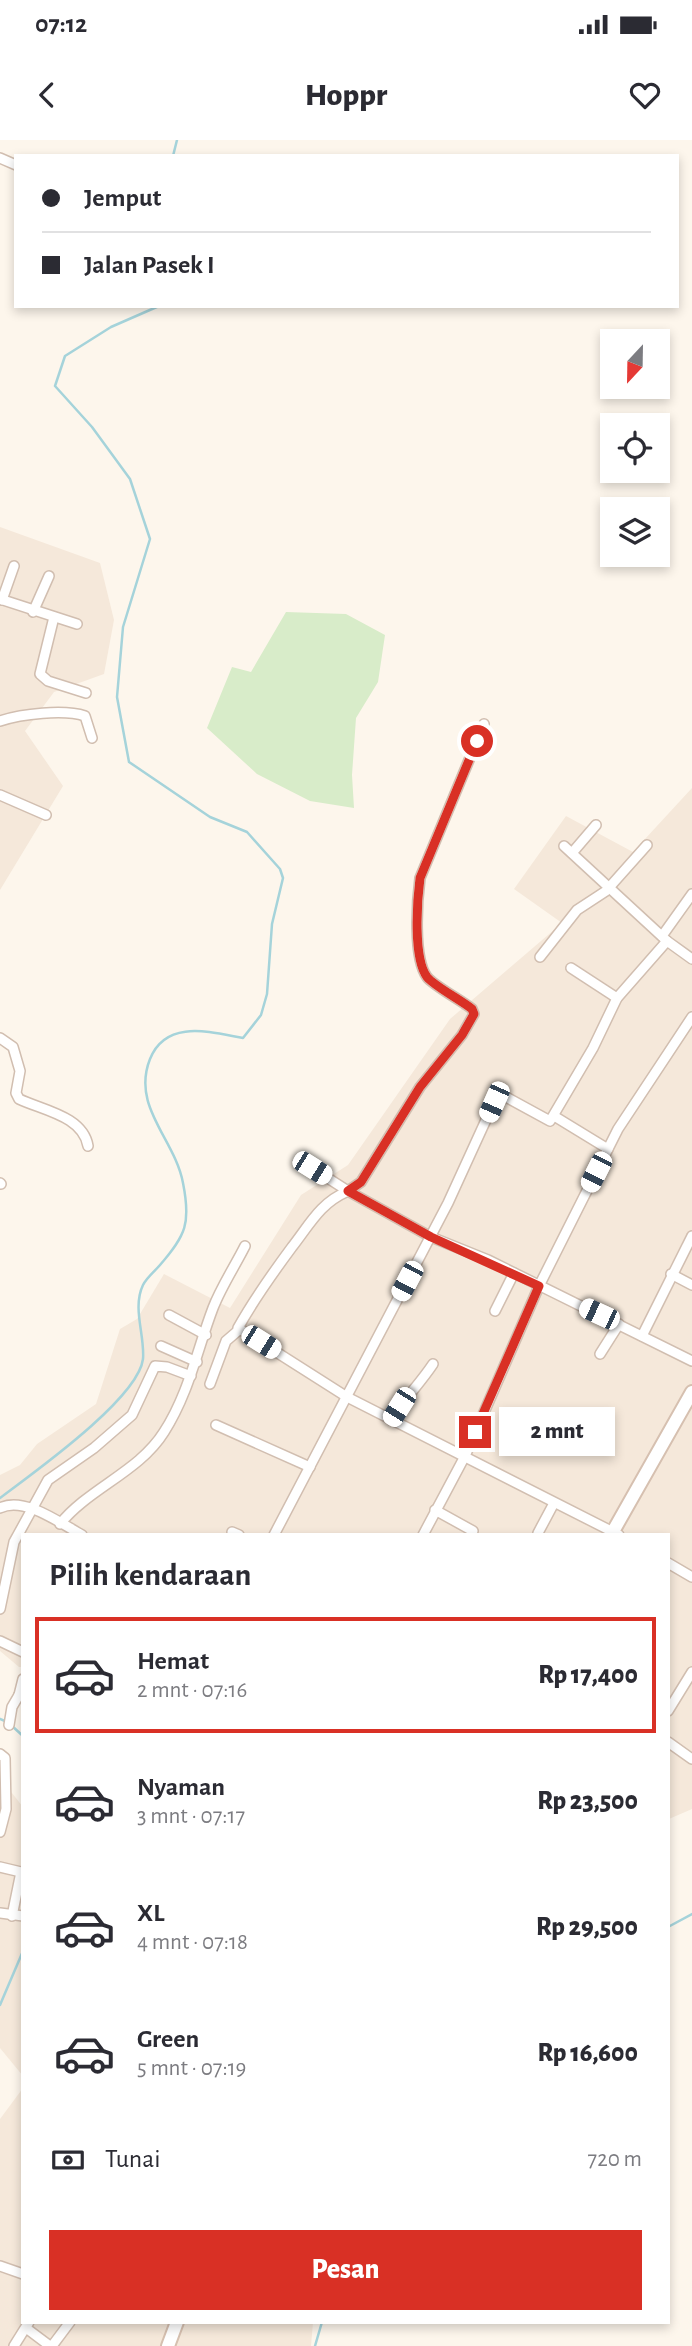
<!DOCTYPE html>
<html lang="id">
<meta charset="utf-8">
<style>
body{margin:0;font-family:"Alegreya Sans",sans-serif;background:#f2f2f3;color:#2b2b33;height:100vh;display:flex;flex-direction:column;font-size:26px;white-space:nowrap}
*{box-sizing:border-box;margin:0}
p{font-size:23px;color:#7c7c81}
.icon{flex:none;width:38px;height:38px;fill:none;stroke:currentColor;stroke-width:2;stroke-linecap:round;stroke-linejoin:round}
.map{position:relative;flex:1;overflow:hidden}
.drawer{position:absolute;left:21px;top:1393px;width:649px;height:791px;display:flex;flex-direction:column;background:#fff;border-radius:0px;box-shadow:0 4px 10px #0003}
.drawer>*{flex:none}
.hud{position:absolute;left:14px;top:14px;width:665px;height:154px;border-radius:0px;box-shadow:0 4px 10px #0003;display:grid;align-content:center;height:154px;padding:0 28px;background:#fff}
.needle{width:46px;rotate:202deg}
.controls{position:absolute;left:600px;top:189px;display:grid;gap:14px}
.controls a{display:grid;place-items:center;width:70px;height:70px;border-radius:0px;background:#fff;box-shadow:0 4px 10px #0003;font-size:35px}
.end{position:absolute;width:32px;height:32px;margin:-16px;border:9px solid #d93025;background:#fff;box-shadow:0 0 0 4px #fff}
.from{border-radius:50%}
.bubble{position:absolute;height:49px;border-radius:0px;background:#fff;box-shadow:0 4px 10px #0003;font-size:23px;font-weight:800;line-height:49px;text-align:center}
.car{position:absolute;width:21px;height:42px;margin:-21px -10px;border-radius:9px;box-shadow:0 0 5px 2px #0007;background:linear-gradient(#fff 24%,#345 0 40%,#fff 0 76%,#345 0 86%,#fff 0)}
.hud b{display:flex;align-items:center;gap:24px;height:66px;font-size:26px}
.hud b+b{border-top:2px solid #e1e1e2}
.hud i{width:18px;height:18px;background:#2b2b33}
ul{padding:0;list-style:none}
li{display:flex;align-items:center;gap:21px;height:116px;margin:0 14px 10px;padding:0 14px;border:4px solid transparent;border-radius:0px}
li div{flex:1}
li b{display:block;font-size:26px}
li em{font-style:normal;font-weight:800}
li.selected{border-color:#d93025}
li>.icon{width:63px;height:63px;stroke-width:1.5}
h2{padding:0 28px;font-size:32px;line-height:84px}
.pay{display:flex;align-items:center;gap:18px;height:77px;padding:0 28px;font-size:26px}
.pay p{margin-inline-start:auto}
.action{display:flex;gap:14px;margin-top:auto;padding:14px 28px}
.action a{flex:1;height:80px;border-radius:0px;background:#d93025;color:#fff;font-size:28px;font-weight:800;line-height:80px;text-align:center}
.status{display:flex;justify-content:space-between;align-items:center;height:49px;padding:0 35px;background:#fff;direction:ltr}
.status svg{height:19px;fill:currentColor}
header{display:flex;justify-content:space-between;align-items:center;height:91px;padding:0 28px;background:#fff;font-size:32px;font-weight:800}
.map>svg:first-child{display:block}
</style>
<div class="status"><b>07:12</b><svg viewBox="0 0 49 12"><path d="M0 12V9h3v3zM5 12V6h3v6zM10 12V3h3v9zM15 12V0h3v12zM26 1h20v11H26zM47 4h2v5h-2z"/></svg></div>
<header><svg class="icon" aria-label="back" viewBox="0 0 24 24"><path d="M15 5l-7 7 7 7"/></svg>Hoppr<svg class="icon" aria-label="heart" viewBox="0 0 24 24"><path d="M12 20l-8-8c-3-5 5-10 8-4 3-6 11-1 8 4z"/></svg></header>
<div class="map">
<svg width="692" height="2206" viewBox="0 0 692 2206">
<rect width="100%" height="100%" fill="#fdf6ec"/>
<!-- residential -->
<g fill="#f5e8da">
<path d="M0,387l100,36 14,57 -10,54 -50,18 -29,39 38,55 -63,104z"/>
<path d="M692,648v1021l-23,10 -1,-284h-645v132h-4l-19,-16v-176l20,-10 17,-21 59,-40 24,-75 17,-10 27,-45 66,34 71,-113 47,-30 102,-146 112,-96 -48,-34 52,-73 67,36z"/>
<path d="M0,1647l8,1 15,19v269l-23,-28z"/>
<path d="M23,1948v234h290l-2,24h-311v-227z"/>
</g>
<!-- green -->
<path fill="#d8ecc9" d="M286,472l60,2 39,21 -7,47 -22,36 -4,57 2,33 -44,-7 -53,-27 -50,-46 25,-61 19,5z"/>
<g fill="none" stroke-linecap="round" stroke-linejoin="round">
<!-- stream -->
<g stroke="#a5d3da" stroke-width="2.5">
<path d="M173,16l4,-16"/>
<path d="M0,1358c33,-25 138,-99 143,-139 2,-24 -11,-51 0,-74 4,-8 12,-14 17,-20 26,-30 31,-42 23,-82 -8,-44 -52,-76 -33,-124 16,-40 60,-27 93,-21l18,-23 6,-21 5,-70 11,-46 -3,-9 -33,-37 -37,-15 -81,-55 -12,-65 6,-70 27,-88 -20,-60 -38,-52 -37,-41 10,-30 46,-29 48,-21"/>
<path d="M0,1579l7,3"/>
<path d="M12,1586l11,10"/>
<path d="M668,1787l24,-13"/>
<path d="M0,1865l23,-54"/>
<path d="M315,2206l7,-24"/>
</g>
<!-- minor casing -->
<g stroke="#d1beb0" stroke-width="12">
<g id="minor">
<path d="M0,18l16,7"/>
<path d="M0,459l77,25"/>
<path d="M2,460l12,-34"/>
<path d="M33,472l16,-36"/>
<path d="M54,477l-14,57 8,7 38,12"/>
<path d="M0,581c21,-7 64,-12 85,-5l7,22"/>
<path d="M484,584l-64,154c-3,23 -7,80 7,99 7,9 34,23 45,32l2,5 -12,21 -42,52 -59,95 -13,9 83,46 57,23 204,101"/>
<path d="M0,655l46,20"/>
<path d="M564,706l103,95"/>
<path d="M572,713l24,-28"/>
<path d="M662,796l30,-42"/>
<path d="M540,817l37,-47 29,-19 41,-46"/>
<path d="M571,828l46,30"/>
<path d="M0,898l13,9 7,24 -4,22 3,6c23,11 64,17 69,47"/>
<path d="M554,976l54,33"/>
<path d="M312,1028l36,23"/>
<path d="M0,1043l1,1"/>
<path d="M671,1134l21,11"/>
<path d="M495,1171l19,-38"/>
<path d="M169,1175l37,20"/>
<path d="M238,1188c16,-29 34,-54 54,-81 18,-23 28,-44 56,-56"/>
<path d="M642,1196l50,-100"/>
<path d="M161,1206l36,16"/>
<path d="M600,1214l19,-30"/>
<path d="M210,1244l16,-43 14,-12 107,68 272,138"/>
<path d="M391,1280c13,-21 28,-35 42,-56"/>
<path d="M216,1285l94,42"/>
<path d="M0,1368c24,-12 60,15 82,27"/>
<path d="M435,1370l38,21"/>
<path d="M60,1384c29,-36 79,-52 104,-92 25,-39 33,-82 49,-124 8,-21 22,-42 32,-62"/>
<path d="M232,1392l7,3"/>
<path d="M538,1393l16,-30"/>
<path d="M274,1395l174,-332 48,-105 10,-1 44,24 43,-73 24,-50 50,-57 25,18"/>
<path d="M423,1395l42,-79 74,-170 79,-157 74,-112"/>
<path d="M668,1423l24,14"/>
<path d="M0,1469l14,-67 34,-62 46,-32 38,-33 23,-49 12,1 24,9"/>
<path d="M0,1501l23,11"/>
<path d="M22,1556l-3,-1 4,-16"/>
<path d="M668,1571l24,-39"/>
<path d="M9,1585l3,-18 7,-12"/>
<path d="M668,1602l24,17"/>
<path d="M0,1614l5,4 1,51 -6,23"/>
<path d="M0,1727l21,5 -9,44"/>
<path d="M0,1773l23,3"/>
<path d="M0,2126l23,8"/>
<path d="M26,2188l24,18"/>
<path d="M14,2206l15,-24"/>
<path d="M52,2206l18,-24"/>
</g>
</g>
<!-- secondary casing -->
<g stroke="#d6c0b0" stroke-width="16">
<g id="secondary">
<path d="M611,1395l81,-143"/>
<path d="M168,2206l9,-24"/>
</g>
</g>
<!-- minor -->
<use href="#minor" stroke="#fff" stroke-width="9"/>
<!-- secondary -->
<use href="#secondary" stroke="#fff" stroke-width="12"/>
</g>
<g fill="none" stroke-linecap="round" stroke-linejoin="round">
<!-- route -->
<path stroke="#d93025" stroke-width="9" d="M475,1292l64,-146 -108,-49 -83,-46 13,-9 59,-95 42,-52 12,-21 -2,-5c-11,-9 -38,-23 -45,-32 -14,-19 -10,-76 -7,-99l57,-137"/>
</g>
</svg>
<div class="controls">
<a><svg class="needle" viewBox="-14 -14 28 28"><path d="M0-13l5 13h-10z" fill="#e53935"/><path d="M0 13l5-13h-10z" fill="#7c7c81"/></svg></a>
<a><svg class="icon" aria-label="locate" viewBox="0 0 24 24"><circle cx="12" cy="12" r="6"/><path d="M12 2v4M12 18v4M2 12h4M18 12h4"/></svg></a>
<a><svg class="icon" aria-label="layers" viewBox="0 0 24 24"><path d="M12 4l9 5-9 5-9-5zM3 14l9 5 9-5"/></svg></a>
</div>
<i class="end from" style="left:477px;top:601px"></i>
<i class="end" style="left:475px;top:1292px"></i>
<div class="bubble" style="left:499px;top:1267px;width:116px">2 mnt</div>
<i class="car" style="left:494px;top:962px;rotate:204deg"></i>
<i class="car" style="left:312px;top:1028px;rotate:122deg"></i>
<i class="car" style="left:596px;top:1032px;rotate:207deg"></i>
<i class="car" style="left:407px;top:1141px;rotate:208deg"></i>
<i class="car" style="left:599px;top:1174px;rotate:295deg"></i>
<i class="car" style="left:261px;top:1202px;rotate:122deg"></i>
<i class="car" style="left:399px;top:1267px;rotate:212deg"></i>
<div class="hud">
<b><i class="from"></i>Jemput</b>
<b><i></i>Jalan Pasek I</b>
</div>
<section class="drawer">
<h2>Pilih kendaraan</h2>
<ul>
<li class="selected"><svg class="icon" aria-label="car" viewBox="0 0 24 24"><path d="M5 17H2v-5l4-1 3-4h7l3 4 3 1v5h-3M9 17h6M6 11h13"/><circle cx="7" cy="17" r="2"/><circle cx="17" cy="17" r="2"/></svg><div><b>Hemat</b><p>2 mnt · 07:16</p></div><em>Rp 17,400</em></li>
<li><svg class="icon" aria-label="car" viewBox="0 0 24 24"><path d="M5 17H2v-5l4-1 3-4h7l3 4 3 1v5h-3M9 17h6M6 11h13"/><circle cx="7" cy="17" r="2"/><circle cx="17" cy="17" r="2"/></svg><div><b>Nyaman</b><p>3 mnt · 07:17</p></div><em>Rp 23,500</em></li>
<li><svg class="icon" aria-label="car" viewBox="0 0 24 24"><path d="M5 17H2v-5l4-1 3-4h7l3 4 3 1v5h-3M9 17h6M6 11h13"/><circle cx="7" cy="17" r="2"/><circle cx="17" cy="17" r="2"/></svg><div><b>XL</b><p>4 mnt · 07:18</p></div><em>Rp 29,500</em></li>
<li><svg class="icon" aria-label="car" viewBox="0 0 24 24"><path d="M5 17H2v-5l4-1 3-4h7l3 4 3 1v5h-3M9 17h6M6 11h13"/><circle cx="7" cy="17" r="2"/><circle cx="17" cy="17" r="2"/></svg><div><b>Green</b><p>5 mnt · 07:19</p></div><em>Rp 16,600</em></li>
</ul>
<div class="pay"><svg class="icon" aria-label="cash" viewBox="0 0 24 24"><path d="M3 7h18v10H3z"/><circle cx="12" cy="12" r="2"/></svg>Tunai<p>720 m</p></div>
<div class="action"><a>Pesan</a></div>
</section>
</div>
